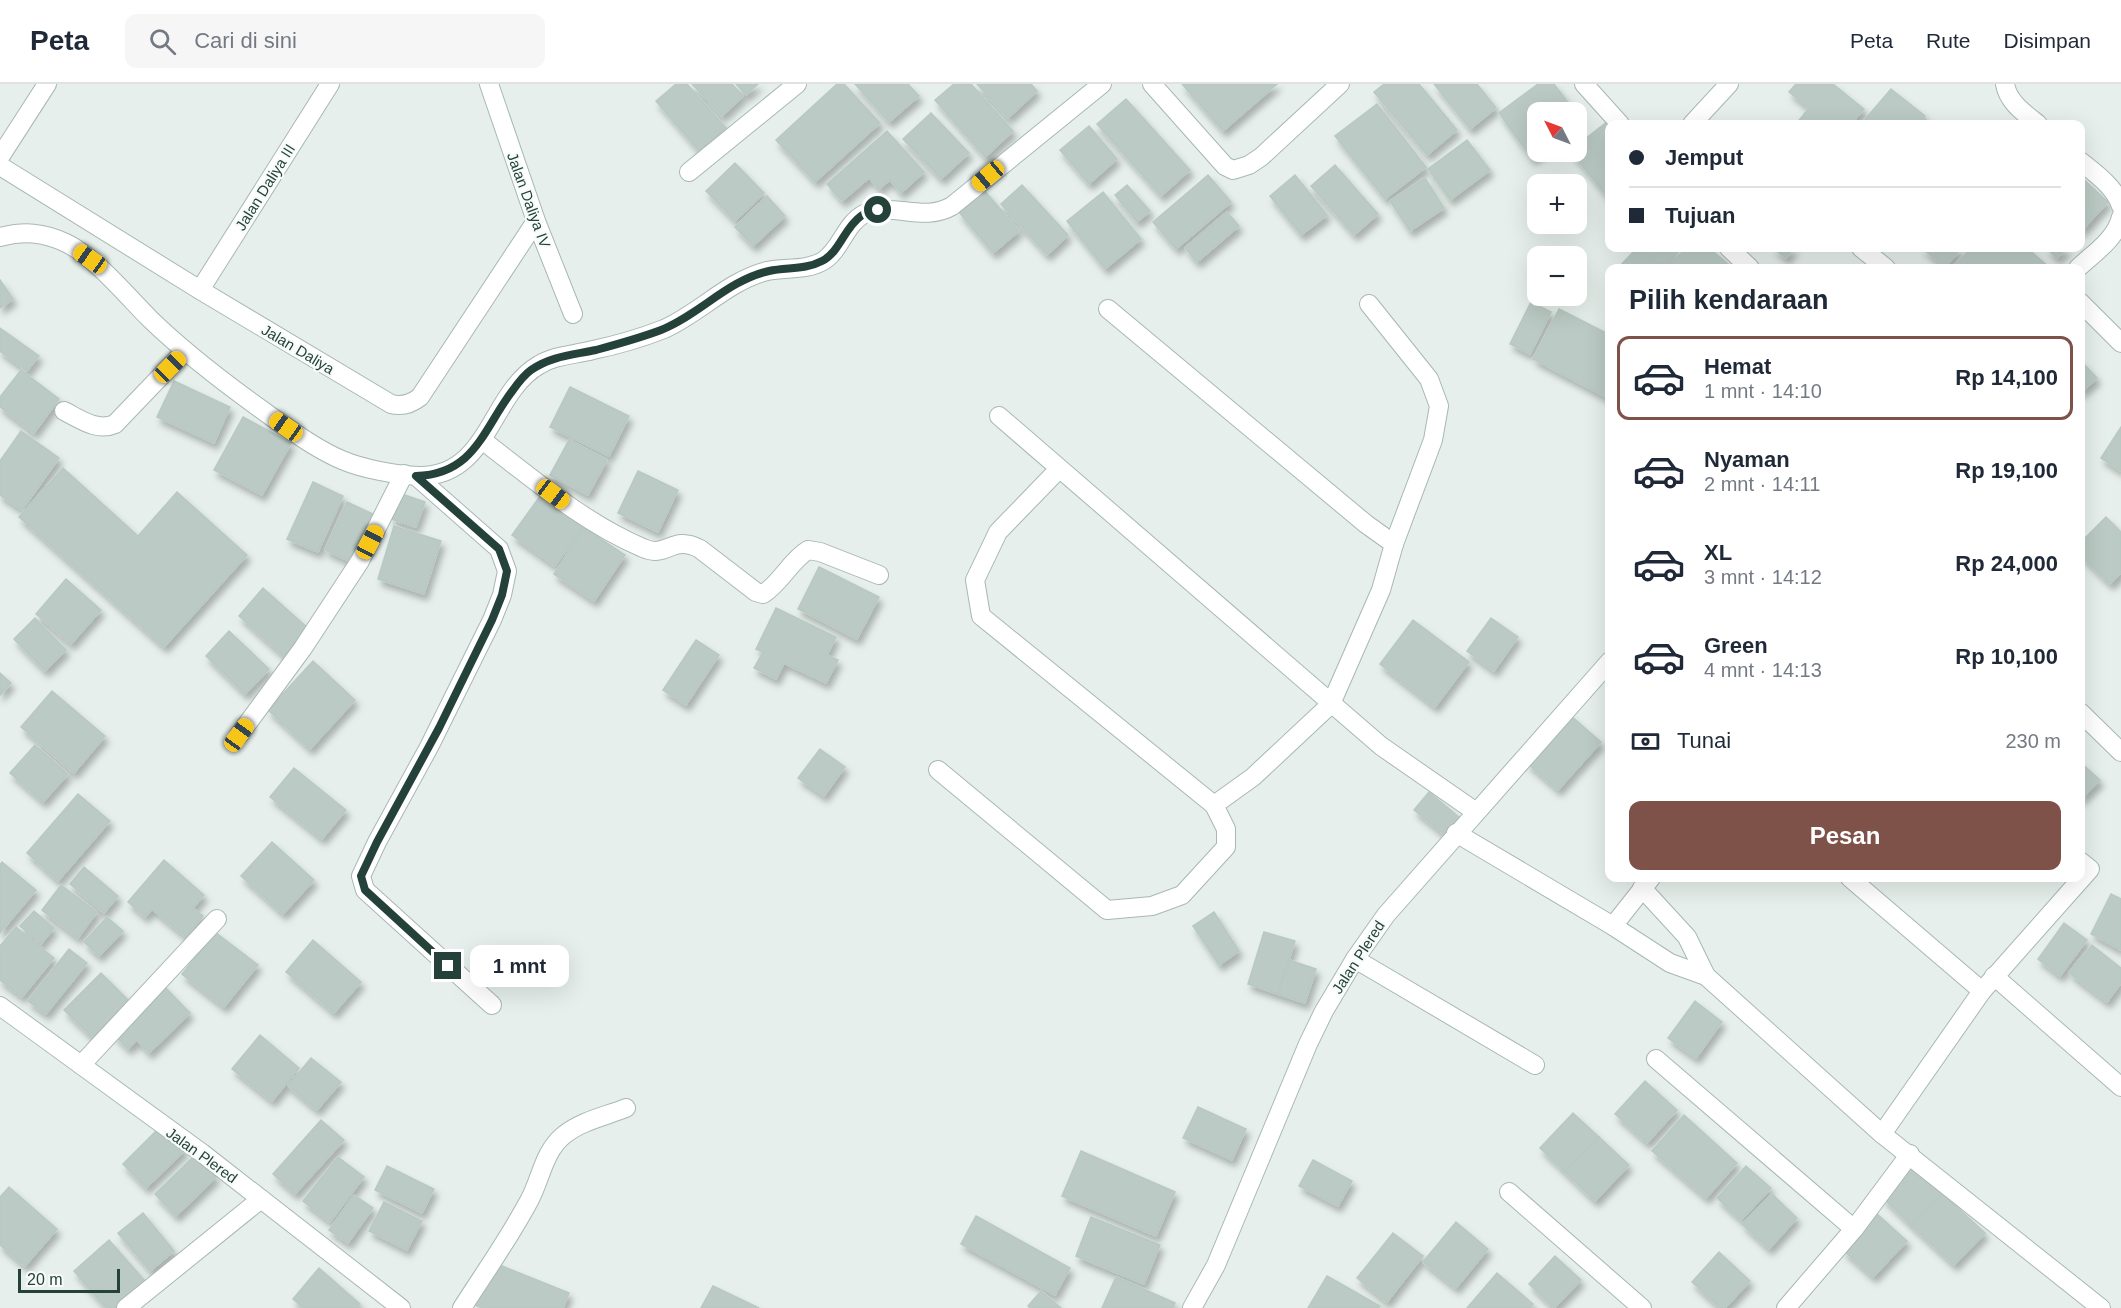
<!DOCTYPE html>
<html lang="id">
<meta charset="utf-8">
<style>
body{margin:0;font-family:Helvetica,sans-serif;background:#f6f6f7;color:#1f2937;height:100vh;display:flex;flex-direction:column;font-size:22px;white-space:nowrap}
*{box-sizing:border-box;margin:0}
p{font-size:20px;color:#747a83}
.icon{flex:none;width:33px;height:33px;fill:none;stroke:currentColor;stroke-width:2;stroke-linecap:round;stroke-linejoin:round}
.map{position:relative;flex:1;overflow:hidden}
.side{position:absolute;left:1605px;top:180px;width:480px;height:618px;display:flex;flex-direction:column;background:#fff;border-radius:12px;box-shadow:0 6px 24px #0002}
.side>*{flex:none}
.hud{position:absolute;left:1605px;top:36px;width:480px;height:132px;border-radius:12px;box-shadow:0 6px 24px #0002;display:grid;align-content:center;height:132px;padding:0 24px;background:#fff}
.needle{width:39px;rotate:312deg}
.tools{position:absolute;left:1527px;top:18px;display:grid;gap:12px}
.tools a{display:grid;place-items:center;width:60px;height:60px;border-radius:12px;background:#fff;box-shadow:0 6px 24px #0002;font-size:30px}
.scale{position:absolute;left:18px;bottom:15px;width:102px;box-sizing:border-box;padding-left:6px;border:3px solid #24423a;border-top:0;font-size:16px;line-height:21px;white-space:nowrap;color:#24423a;-webkit-text-stroke:4px #f7fbf9;paint-order:stroke}
.end{position:absolute;width:27px;height:27px;margin:-14px;border:8px solid #24423a;background:#fff;box-shadow:0 0 0 3px #fff}
.from{border-radius:50%}
.bubble{position:absolute;height:42px;border-radius:12px;background:#fff;box-shadow:0 6px 24px #0002;font-size:20px;font-weight:700;line-height:42px;text-align:center}
.car{position:absolute;width:18px;height:36px;margin:-18px -9px;border-radius:8px;box-shadow:0 0 4px 2px #0007;background:linear-gradient(#f5c518 24%,#345 0 40%,#f5c518 0 76%,#345 0 86%,#f5c518 0)}
.hud b{display:flex;align-items:center;gap:21px;height:57px;font-size:22px}
.hud b+b{border-top:2px solid #e0e1e3}
.hud i{width:15px;height:15px;background:#1f2937}
ul{padding:0;list-style:none}
li{display:flex;align-items:center;gap:18px;height:84px;margin:0 12px 9px;padding:0 12px;border:3px solid transparent;border-radius:12px}
li div{flex:1}
li b{display:block;font-size:22px}
li em{font-style:normal;font-weight:700}
li.active{border-color:#7f5249}
li>.icon{width:54px;height:54px;stroke-width:1.5}
h2{padding:0 24px;font-size:27px;line-height:72px}
.pay{display:flex;align-items:center;gap:15px;height:66px;padding:0 24px;font-size:22px}
.pay p{margin-inline-start:auto}
.primary-button{display:flex;gap:12px;margin-top:auto;padding:12px 24px}
.primary-button a{flex:1;height:69px;border-radius:12px;background:#7f5249;color:#fff;font-size:24px;font-weight:700;line-height:69px;text-align:center}
header{display:flex;align-items:center;gap:36px;box-sizing:border-box;height:84px;padding:0 30px;background:#fff;border-bottom:2px solid #e0e1e3}
header strong{font-size:28px}
nav{display:flex;gap:33px;margin-inline-start:auto;font-size:21px}
.search{width:420px;height:54px;background:#f6f6f7;display:flex;align-items:center;gap:15px;box-sizing:border-box;padding:0 21px;border-radius:12px;color:#747a83;font-size:22px}
.map>svg:first-child{display:block}
</style>
<header>
<strong>Peta</strong>
<div class="search"><svg class="icon" aria-label="search" viewBox="0 0 24 24"><circle cx="10" cy="10" r="6"/><path d="M15 15l6 6"/></svg>Cari di sini</div>
<nav><a>Peta</a><a>Rute</a><a>Disimpan</a></nav>
</header>
<div class="map">
<svg width="2121" height="1224" viewBox="0 0 2121 1224">
<defs>
<filter id="shadow"><feDropShadow dx="3.5" dy="6" stdDeviation="3" flood-color="#0004"/></filter>
</defs>
<rect width="100%" height="100%" fill="#e6efeb"/>
<!-- building -->
<g fill="#bbcac4" stroke="#b8c9c2" stroke-width="1.5" filter="url(#shadow)">
<path d="M676,0h11l39,44 -27,23 -43,-50z"/>
<path d="M692,0h40l11,12 -21,20z"/>
<path d="M736,0h22l-12,11z"/>
<path d="M837,0h7l36,39 -65,59 -39,-42z"/>
<path d="M855,0h53l11,12 -30,26z"/>
<path d="M954,0h17l42,47 -28,26 -50,-57z"/>
<path d="M977,0h54l6,7 -29,27z"/>
<path d="M1182,0h95l-54,47z"/>
<path d="M1384,0h35l38,46 -30,25 -53,-63z"/>
<path d="M1434,0h43l19,24 -26,21z"/>
<path d="M1538,0h16l21,28h-37v40h4l-10,7 -33,-46z"/>
<path d="M1796,0h37l31,25 -13,15h-55l13,-16 -20,-16z"/>
<path d="M1891,5l34,27 -1,2 8,6h-71z"/>
<path d="M1126,15l64,71 -29,26 -64,-72z"/>
<path d="M1377,20l49,63 -41,32 -50,-63z"/>
<path d="M931,29l38,40 -28,26 -38,-40z"/>
<path d="M1608,37l2,3v76l-39,-48h5v-6z"/>
<path d="M1089,42l28,33 -28,25 -29,-34z"/>
<path d="M887,47l37,41 -23,21 -11,-13 -11,9 -10,-11 -27,23 -15,-17z"/>
<path d="M1467,56l23,30 -40,30 -22,-31z"/>
<path d="M735,79l29,30 -29,28 -29,-30z"/>
<path d="M1335,81l43,49 -24,21 -43,-49z"/>
<path d="M1208,91l23,27 -55,47 -23,-27z"/>
<path d="M1295,91l32,40 -26,20 -31,-39z"/>
<path d="M2080,92l28,26 -28,30z"/>
<path d="M1425,94l19,30 -34,23 -20,-30z"/>
<path d="M1022,101l46,50 -21,20 -46,-51z"/>
<path d="M1127,101l23,26 -13,11 -22,-27z"/>
<path d="M984,106l35,41 -26,22 -34,-41z"/>
<path d="M1103,108l38,47 -36,30 -38,-48z"/>
<path d="M767,112l18,20 -32,30 -18,-19z"/>
<path d="M1227,128l12,14 -42,36 -12,-14z"/>
<path d="M1637,164h3l23,20h-45z"/>
<path d="M1640,164h42l-19,20z"/>
<path d="M1686,164h23l19,16 -5,4h-56z"/>
<path d="M1773,164h21l-8,10z"/>
<path d="M1922,164h40l-17,19z"/>
<path d="M1971,164h56l23,20h-98z"/>
<path d="M2046,164h21l-10,10z"/>
<path d="M0,196l13,19 -13,9z"/>
<path d="M1531,218l20,10 -21,42 -20,-10z"/>
<path d="M1559,225l51,26v64l-77,-40z"/>
<path d="M0,244l39,28 -12,15 -27,-20z"/>
<path d="M2080,276l17,18 -17,15z"/>
<path d="M21,286l38,29 -25,34 -34,-26v-10z"/>
<path d="M174,297l56,26 -16,36 -57,-26z"/>
<path d="M570,303l59,29 -20,40 -59,-29z"/>
<path d="M243,333l48,26 -29,52 -48,-25z"/>
<path d="M2121,343v44l-20,-13z"/>
<path d="M21,347l38,27 -37,52 -22,-15v-34z"/>
<path d="M569,356l38,20 -19,35 -38,-20z"/>
<path d="M63,384l75,68 39,-44 70,63 -83,92 -145,-130z"/>
<path d="M638,387l40,19 -20,42 -40,-19z"/>
<path d="M313,398l30,14 -25,56 -31,-13z"/>
<path d="M543,408l43,31 -31,43 -43,-31z"/>
<path d="M399,409l26,9 -9,25 -25,-8z"/>
<path d="M347,418l26,12 -22,48 -26,-12z"/>
<path d="M2106,433l15,15v41l-11,11 -30,-29v-12z"/>
<path d="M394,442l47,15 -17,53 -46,-15z"/>
<path d="M584,444l41,27 -31,46 -40,-27z"/>
<path d="M819,483l60,30 -22,42 -59,-30z"/>
<path d="M66,495l35,31 -30,34 -35,-30z"/>
<path d="M263,504l46,41 -25,27 -45,-40z"/>
<path d="M776,524l60,29 -9,18 11,5 -12,23 -42,-20 -8,16 -22,-11 9,-16 -7,-3z"/>
<path d="M35,534l31,32 -21,21 -31,-32z"/>
<path d="M1491,534l27,19 -24,34 -27,-20z"/>
<path d="M1413,536l56,42 -34,45 -55,-43z"/>
<path d="M229,547l40,38 -24,25 -39,-38z"/>
<path d="M696,556l23,15 -33,50 -23,-15z"/>
<path d="M313,577l42,39 -45,49 -42,-39z"/>
<path d="M0,589l11,10 -11,12z"/>
<path d="M52,607l53,45 -31,37 -53,-46z"/>
<path d="M1570,631l31,27 -43,48 -31,-27z"/>
<path d="M35,661l33,29 -25,28 -33,-29z"/>
<path d="M820,665l25,18 -21,29 -26,-18z"/>
<path d="M2080,678l20,18 -20,20z"/>
<path d="M294,684l52,42 -24,29 -52,-42z"/>
<path d="M1429,708l30,25 -14,18 -31,-25z"/>
<path d="M78,710l32,27 -52,60 -31,-28z"/>
<path d="M272,758l42,38 -31,34 -42,-38z"/>
<path d="M164,776l40,35 -11,13 10,8 -17,21 -34,-28 -7,8 -17,-15z"/>
<path d="M2,778l34,28 -36,43v-68z"/>
<path d="M84,783l34,29 -14,17 -34,-29z"/>
<path d="M61,801l36,27 -19,26 -36,-28z"/>
<path d="M2111,810l10,5v51l-30,-16z"/>
<path d="M34,827l20,17 -13,16 -21,-18z"/>
<path d="M1214,828l25,39 -20,14 -26,-39z"/>
<path d="M107,833l16,14 -24,25 -15,-14z"/>
<path d="M2064,839l23,17 -27,36 -22,-17z"/>
<path d="M16,843l38,31 -32,39 -22,-17v-34z"/>
<path d="M215,848l43,33 -34,42 -42,-33z"/>
<path d="M1264,848l31,9 -17,53 -30,-10z"/>
<path d="M313,856l48,42 -27,31 -48,-41z"/>
<path d="M2092,861l29,23v15l-14,19 -38,-29z"/>
<path d="M69,865l18,14 -41,51 -18,-13z"/>
<path d="M1289,876l27,9 -11,34 -27,-9z"/>
<path d="M101,889l28,28 -36,37 -29,-28z"/>
<path d="M162,900l28,29 -41,40 -12,-13 -9,9 -15,-16z"/>
<path d="M1695,917l27,21 -26,36 -28,-20z"/>
<path d="M260,951l39,33 -27,33 -40,-32z"/>
<path d="M311,974l30,24 -24,28 -29,-24z"/>
<path d="M1645,997l32,29 -30,33 -32,-29z"/>
<path d="M1198,1023l48,22 -14,31 -49,-22z"/>
<path d="M1573,1029l26,24 -34,35 -25,-24z"/>
<path d="M1684,1031l53,48 -31,35 -54,-47z"/>
<path d="M321,1036l23,20 -49,54 -22,-20z"/>
<path d="M161,1042l24,24 -39,38 -23,-24z"/>
<path d="M1599,1053l30,28 -34,36 -30,-29z"/>
<path d="M1081,1067l94,41 -19,44 -94,-40z"/>
<path d="M195,1071l21,22 -40,39 -21,-22z"/>
<path d="M338,1073l26,20 -34,45 -27,-21z"/>
<path d="M1313,1076l39,21 -14,25 -39,-20z"/>
<path d="M1913,1081l30,29 -31,32 -29,-28z"/>
<path d="M387,1082l47,23 -12,24 -47,-23z"/>
<path d="M1746,1082l25,22 -30,32 -24,-22z"/>
<path d="M9,1103l48,42 -32,37 -25,-21v-48z"/>
<path d="M1772,1110l25,24 -28,31 -27,-25z"/>
<path d="M1943,1110l42,39 -31,32 -42,-39z"/>
<path d="M354,1111l19,13 -25,35 -19,-13z"/>
<path d="M384,1118l38,19 -15,29 -38,-19z"/>
<path d="M143,1129l31,38 -24,20 -32,-38z"/>
<path d="M1876,1129l31,28 -34,36 -30,-27z"/>
<path d="M976,1132l94,52 -15,27 -94,-51z"/>
<path d="M1091,1133l69,28 -16,39 -68,-28z"/>
<path d="M1456,1138l32,27 -32,39 -33,-26z"/>
<path d="M1393,1149l30,23 -36,46 -30,-24z"/>
<path d="M109,1156l36,41 -30,27h-9l-32,-37z"/>
<path d="M1719,1168l31,29 -25,27h-5l-28,-26z"/>
<path d="M1555,1172l26,24 -27,28 -25,-24z"/>
<path d="M492,1178l77,31 -6,15h-80l-8,-3z"/>
<path d="M319,1184l41,36 -4,4h-53l-10,-9z"/>
<path d="M1497,1189l36,31 -3,4h-63z"/>
<path d="M1327,1192l53,30 -1,2h-71z"/>
<path d="M1116,1193l59,26 -2,5h-71z"/>
<path d="M713,1202l46,22h-58z"/>
<path d="M1041,1207l20,17h-31l-2,-2z"/>
</g>
<g fill="none" stroke-linecap="round" stroke-linejoin="round">
<!-- street casing -->
<g stroke="#a8b8b2" stroke-width="20">
<g id="street">
<path d="M489,0l47,137 37,93"/>
<path d="M1152,0l73,82 8,4 16,-5 12,-8 79,-73"/>
<path d="M1584,0l36,40"/>
<path d="M2005,0c3,18 19,29 33,40"/>
<path d="M1692,40l37,-40"/>
<path d="M0,73l47,-73"/>
<path d="M2080,77c15,12 35,26 41,45"/>
<path d="M0,82l200,124 191,114c11,3 20,0 29,-7l116,-176"/>
<path d="M689,88l108,-88"/>
<path d="M0,153c24,-6 43,-5 66,6 28,13 61,53 84,76 37,36 77,66 119,96 23,16 47,34 73,45 21,9 54,15 77,16 70,1 71,-83 120,-111 16,-10 35,-10 54,-15 24,-5 48,-12 71,-21 36,-16 64,-48 103,-58 19,-4 39,0 56,-10 18,-11 22,-37 41,-47 28,-13 59,9 88,-8l150,-122"/>
<path d="M1729,164l21,20"/>
<path d="M1861,164l25,20"/>
<path d="M2078,184c16,-15 38,-29 43,-51"/>
<path d="M200,206l130,-206"/>
<path d="M2080,218l41,41"/>
<path d="M1369,220l60,75 10,27 -6,34 -39,104"/>
<path d="M64,327c16,8 33,21 51,13l69,-72"/>
<path d="M999,332l382,330 95,66"/>
<path d="M482,356c51,39 102,83 161,108 24,11 29,-14 57,1l56,43 7,2c18,-11 27,-33 45,-44l12,2 59,23"/>
<path d="M1059,385l-61,63 -23,48 6,36 233,189"/>
<path d="M416,392l83,73 8,22 -5,24 -10,25 -63,127 -52,95 -16,34 4,14 127,115"/>
<path d="M2080,628l41,40"/>
<path d="M239,651l64,-87 57,-87 44,-87"/>
<path d="M938,686l169,140 45,-4 30,-11 44,-48v-18l-12,-24 39,-28 78,-73 50,-114 13,-46 -28,-20 -258,-215"/>
<path d="M1456,749l157,93 57,37 36,13 176,158 219,174"/>
<path d="M1850,794l132,113"/>
<path d="M1642,804l45,49 19,39"/>
<path d="M1613,842l38,-48"/>
<path d="M1355,875l180,106"/>
<path d="M1994,892l127,111"/>
<path d="M0,922l202,147 199,155"/>
<path d="M1656,975l198,170"/>
<path d="M81,981l136,-146"/>
<path d="M1882,1050l100,-143 108,-122 -10,-8"/>
<path d="M1509,1108l133,116"/>
<path d="M126,1224l135,-109"/>
<path d="M462,1224c23,-36 48,-71 68,-109 11,-21 14,-48 34,-64 17,-14 42,-19 62,-27"/>
<path d="M1192,1224l24,-43 92,-221 16,-33 31,-52 31,-44 224,-254"/>
<path d="M1786,1224l68,-79 56,-75"/>
</g>
</g>
<!-- street -->
<use href="#street" stroke="#fff" stroke-width="18"/>
</g>
<g fill="none" stroke-linecap="round" stroke-linejoin="round">
<!-- route -->
<path stroke="#24423a" stroke-width="8" d="M448,882l-83,-76 -4,-14 16,-34 62,-114 53,-108 10,-25 5,-24 -8,-22 -83,-73c59,-2 67,-47 97,-86 5,-7 11,-15 18,-20 20,-14 42,-15 65,-20 22,-6 44,-12 65,-20 38,-15 67,-50 108,-59 18,-4 36,-1 53,-10 18,-9 22,-33 39,-45 4,-3 11,-4 17,-6"/>
</g>
<g text-anchor="middle" dominant-baseline="central" stroke-width="4.5" stroke-linejoin="round" paint-order="stroke">
<!-- street labels -->
<g font-size="15" fill="#24423a" stroke="#f7fbf9">
<text transform="translate(265 103) rotate(-58)">Jalan Daliya III</text>
<text transform="translate(529 116) rotate(70)">Jalan Daliya IV</text>
<text transform="translate(298 265) rotate(31)">Jalan Daliya</text>
<text transform="translate(1358 873) rotate(-57)">Jalan Plered</text>
<text transform="translate(202 1071) rotate(36)">Jalan Plered</text>
</g>
</g>
</svg>
<div class="tools">
<a><svg class="needle" viewBox="-14 -14 28 28"><path d="M0-13l5 13h-10z" fill="#e53935"/><path d="M0 13l5-13h-10z" fill="#747a83"/></svg></a>
<a>+</a>
<a>−</a>
</div>
<div class="scale">20 m</div>
<i class="end from" style="left:878px;top:126px"></i>
<i class="end" style="left:448px;top:882px"></i>
<div class="bubble" style="left:470px;top:861px;width:99px">1 mnt</div>
<i class="car" style="left:988px;top:92px;rotate:230deg"></i>
<i class="car" style="left:90px;top:175px;rotate:305deg"></i>
<i class="car" style="left:170px;top:283px;rotate:45deg"></i>
<i class="car" style="left:286px;top:343px;rotate:305deg"></i>
<i class="car" style="left:553px;top:410px;rotate:127deg"></i>
<i class="car" style="left:370px;top:458px;rotate:28deg"></i>
<i class="car" style="left:239px;top:651px;rotate:36deg"></i>
<div class="hud">
<b><i class="from"></i>Jemput</b>
<b><i></i>Tujuan</b>
</div>
<section class="side">
<h2>Pilih kendaraan</h2>
<ul>
<li class="active"><svg class="icon" aria-label="car" viewBox="0 0 24 24"><path d="M5 17H2v-5l4-1 3-4h7l3 4 3 1v5h-3M9 17h6M6 11h13"/><circle cx="7" cy="17" r="2"/><circle cx="17" cy="17" r="2"/></svg><div><b>Hemat</b><p>1 mnt · 14:10</p></div><em>Rp 14,100</em></li>
<li><svg class="icon" aria-label="car" viewBox="0 0 24 24"><path d="M5 17H2v-5l4-1 3-4h7l3 4 3 1v5h-3M9 17h6M6 11h13"/><circle cx="7" cy="17" r="2"/><circle cx="17" cy="17" r="2"/></svg><div><b>Nyaman</b><p>2 mnt · 14:11</p></div><em>Rp 19,100</em></li>
<li><svg class="icon" aria-label="car" viewBox="0 0 24 24"><path d="M5 17H2v-5l4-1 3-4h7l3 4 3 1v5h-3M9 17h6M6 11h13"/><circle cx="7" cy="17" r="2"/><circle cx="17" cy="17" r="2"/></svg><div><b>XL</b><p>3 mnt · 14:12</p></div><em>Rp 24,000</em></li>
<li><svg class="icon" aria-label="car" viewBox="0 0 24 24"><path d="M5 17H2v-5l4-1 3-4h7l3 4 3 1v5h-3M9 17h6M6 11h13"/><circle cx="7" cy="17" r="2"/><circle cx="17" cy="17" r="2"/></svg><div><b>Green</b><p>4 mnt · 14:13</p></div><em>Rp 10,100</em></li>
</ul>
<div class="pay"><svg class="icon" aria-label="cash" viewBox="0 0 24 24"><path d="M3 7h18v10H3z"/><circle cx="12" cy="12" r="2"/></svg>Tunai<p>230 m</p></div>
<div class="primary-button"><a>Pesan</a></div>
</section>
</div>
